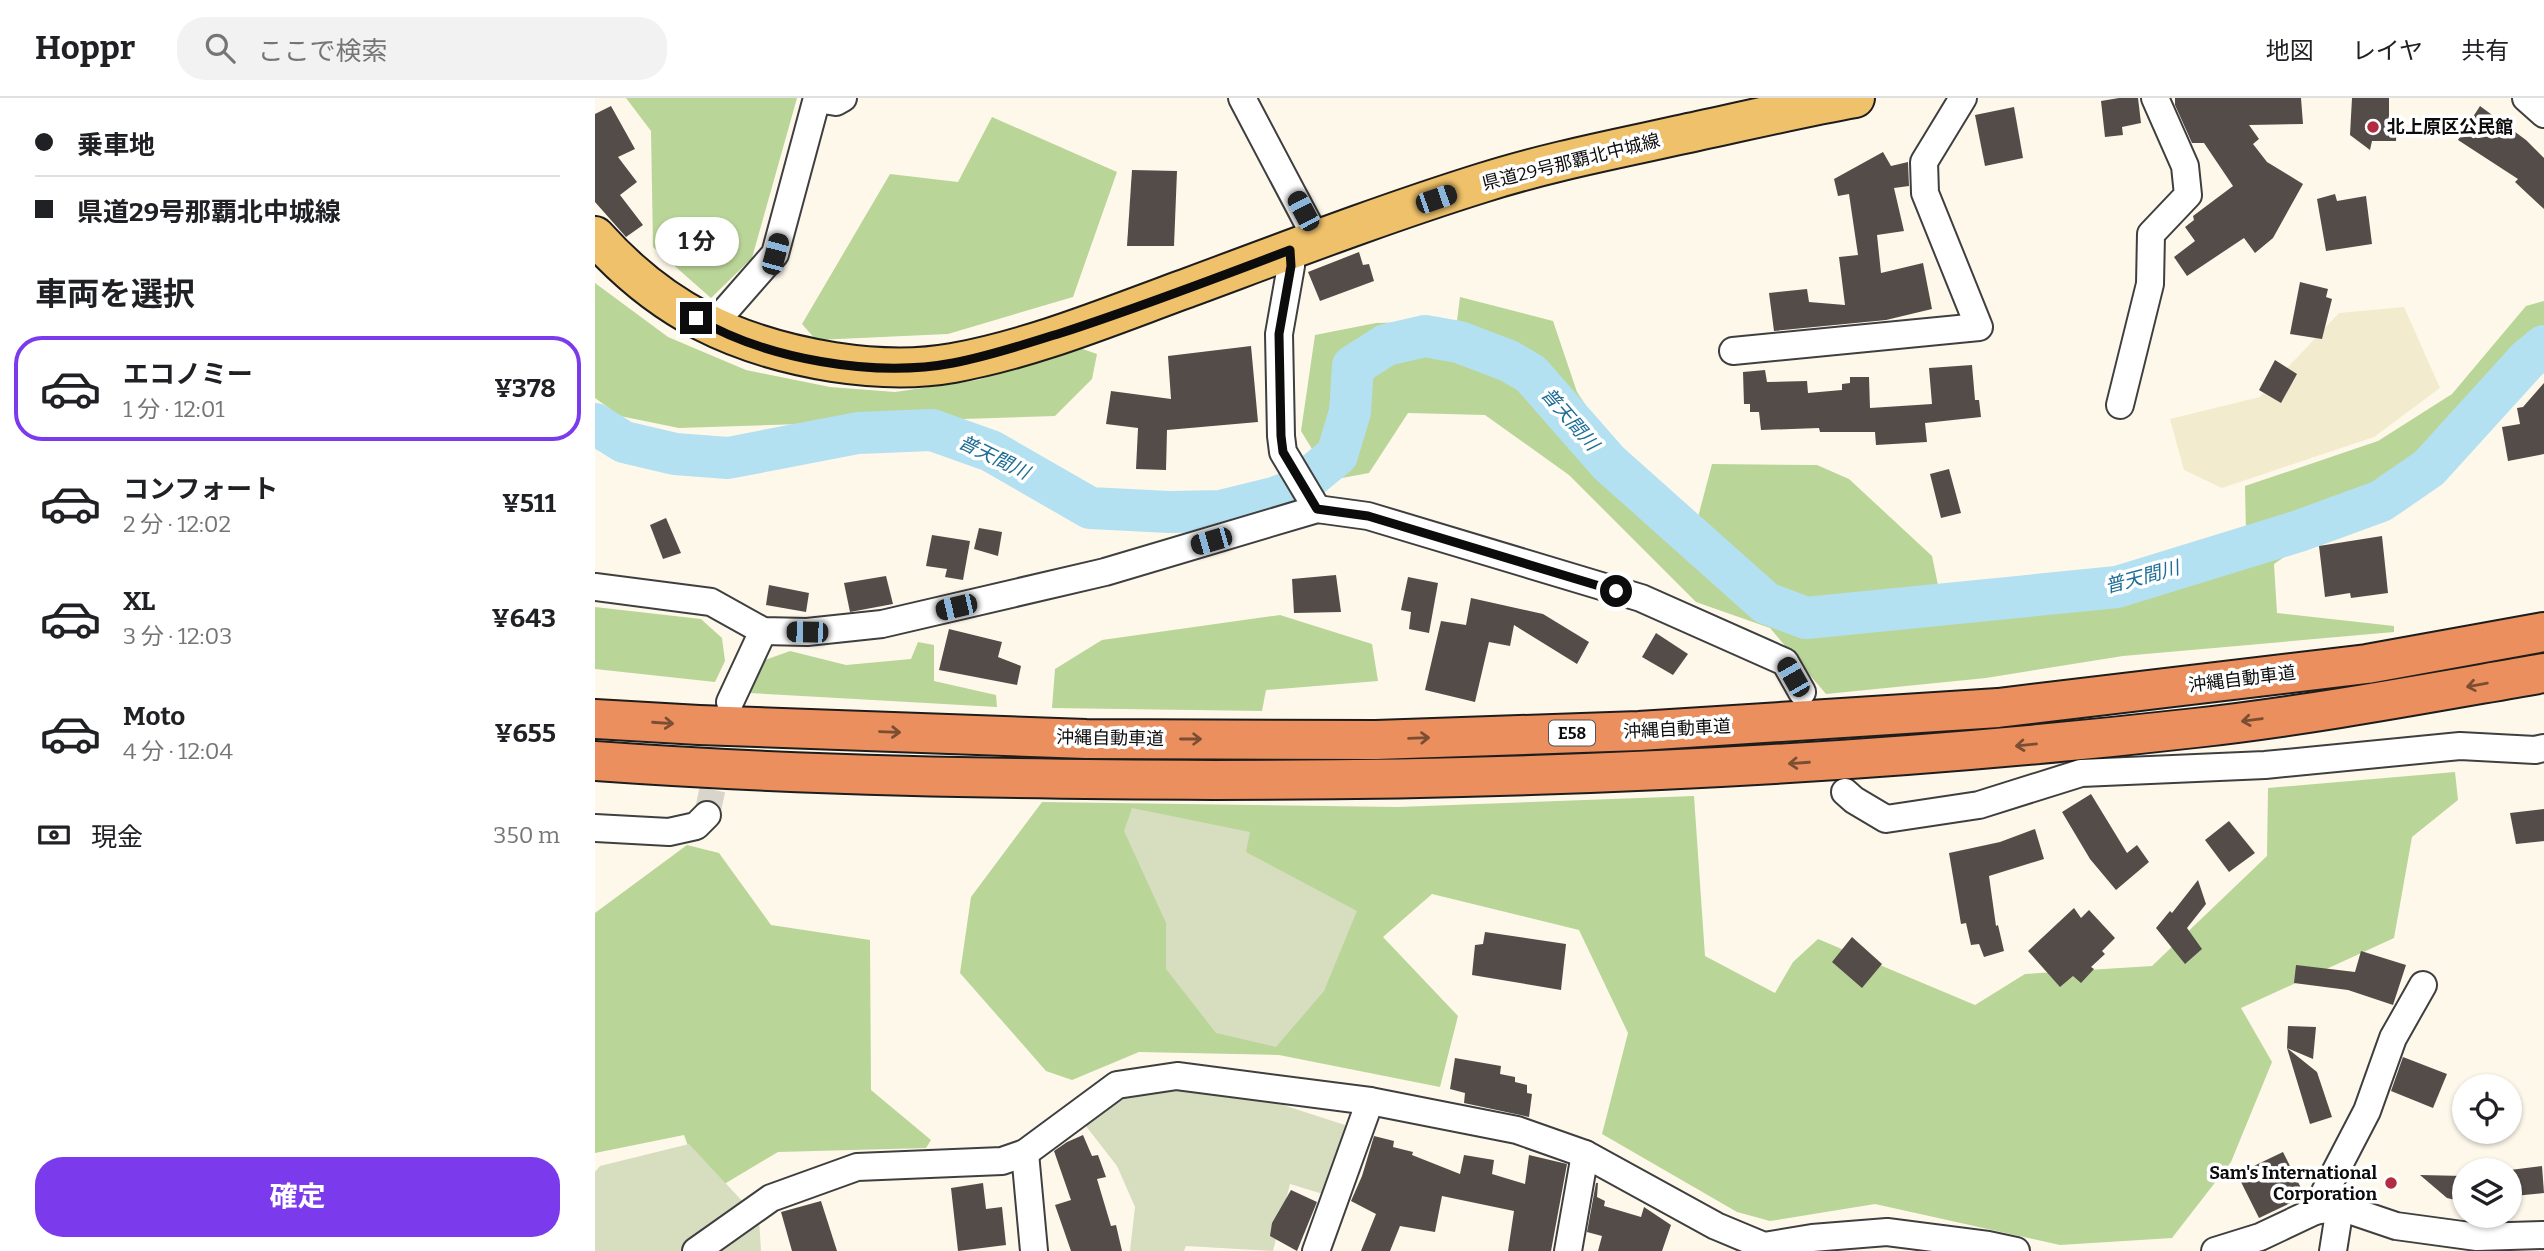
<!DOCTYPE html>
<html lang="ja">
<meta charset="utf-8">
<style>
body{margin:0;font-family:Bitter,"Noto Sans JP",serif;background:#f2f2f2;color:#202124;height:100vh;display:flex;flex-direction:column;font-size:26px;white-space:nowrap}
*{box-sizing:border-box;margin:0}
p{font-size:23px;color:#757577}
.icon{flex:none;width:38px;height:38px;fill:none;stroke:currentColor;stroke-width:2;stroke-linecap:round;stroke-linejoin:round}
.map{position:relative;flex:1;overflow:hidden}
.side{display:flex;flex-direction:column;background:#fff;width:595px}
.side>*{flex:none}
.banner{display:grid;align-content:center;height:154px;padding:0 35px;background:#fff}
.controls{position:absolute;left:1857px;top:976px;display:grid;gap:14px}
.controls a{display:grid;place-items:center;width:70px;height:70px;border-radius:50%;background:#fff;box-shadow:0 2px 5px #0004;font-size:35px}
.end{position:absolute;width:32px;height:32px;margin:-16px;border:9px solid #0c0c0c;background:#fff;box-shadow:0 0 0 4px #fff}
.from{border-radius:50%}
.bubble{position:absolute;height:49px;border-radius:24px;background:#fff;box-shadow:0 2px 5px #0004;font-size:23px;font-weight:700;line-height:49px;text-align:center}
.car{position:absolute;width:21px;height:42px;margin:-21px -10px;border-radius:9px;box-shadow:0 0 5px 2px #0007;background:linear-gradient(#222 24%,#8ab4d8 0 40%,#222 0 76%,#8ab4d8 0 86%,#222 0)}
.banner b{display:flex;align-items:center;gap:24px;height:66px;font-size:26px}
.banner b+b{border-top:2px solid #e0e0e0}
.banner i{width:18px;height:18px;background:#202124}
ul{padding:0;list-style:none}
li{display:flex;align-items:center;gap:21px;height:105px;margin:0 14px 10px;padding:0 21px;border:4px solid transparent;border-radius:28px}
li div{flex:1}
li b{display:block;font-size:26px}
li em{font-style:normal;font-weight:700}
li.on{border-color:#7c3aed}
li>.icon{width:63px;height:63px;stroke-width:1.5}
h2{padding:0 35px;font-size:32px;line-height:84px}
.pay{display:flex;align-items:center;gap:18px;height:77px;padding:0 35px;font-size:26px}
.pay p{margin-inline-start:auto}
.primary-button{display:flex;gap:14px;margin-top:auto;padding:14px 35px}
.primary-button a{flex:1;height:80px;border-radius:28px;background:#7c3aed;color:#fff;font-size:28px;font-weight:700;line-height:80px;text-align:center}
header{display:flex;align-items:center;gap:42px;box-sizing:border-box;height:98px;padding:0 35px;background:#fff;border-bottom:2px solid #e0e0e0}
header strong{font-size:33px}
nav{display:flex;gap:38px;margin-inline-start:auto;font-size:24px}
.search{width:490px;height:63px;background:#f2f2f2;display:flex;align-items:center;gap:18px;box-sizing:border-box;padding:0 24px;border-radius:28px;color:#757577;font-size:26px}
main{display:flex;flex:1;min-height:0}
.map>svg:first-child{display:block}
</style>
<header>
<strong>Hoppr</strong>
<div class="search"><svg class="icon" aria-label="search" viewBox="0 0 24 24"><circle cx="10" cy="10" r="6"/><path d="M15 15l6 6"/></svg>ここで検索</div>
<nav><a>地図</a><a>レイヤ</a><a>共有</a></nav>
</header>
<main>
<section class="side">
<div class="banner">
<b><i class="from"></i>乗車地</b>
<b><i></i>県道29号那覇北中城線</b>
</div>
<h2>車両を選択</h2>
<ul>
<li class="on"><svg class="icon" aria-label="car" viewBox="0 0 24 24"><path d="M5 17H2v-5l4-1 3-4h7l3 4 3 1v5h-3M9 17h6M6 11h13"/><circle cx="7" cy="17" r="2"/><circle cx="17" cy="17" r="2"/></svg><div><b>エコノミー</b><p>1 分 · 12:01</p></div><em>¥378</em></li>
<li><svg class="icon" aria-label="car" viewBox="0 0 24 24"><path d="M5 17H2v-5l4-1 3-4h7l3 4 3 1v5h-3M9 17h6M6 11h13"/><circle cx="7" cy="17" r="2"/><circle cx="17" cy="17" r="2"/></svg><div><b>コンフォート</b><p>2 分 · 12:02</p></div><em>¥511</em></li>
<li><svg class="icon" aria-label="car" viewBox="0 0 24 24"><path d="M5 17H2v-5l4-1 3-4h7l3 4 3 1v5h-3M9 17h6M6 11h13"/><circle cx="7" cy="17" r="2"/><circle cx="17" cy="17" r="2"/></svg><div><b>XL</b><p>3 分 · 12:03</p></div><em>¥643</em></li>
<li><svg class="icon" aria-label="car" viewBox="0 0 24 24"><path d="M5 17H2v-5l4-1 3-4h7l3 4 3 1v5h-3M9 17h6M6 11h13"/><circle cx="7" cy="17" r="2"/><circle cx="17" cy="17" r="2"/></svg><div><b>Moto</b><p>4 分 · 12:04</p></div><em>¥655</em></li>
</ul>
<div class="pay"><svg class="icon" aria-label="cash" viewBox="0 0 24 24"><path d="M3 7h18v10H3z"/><circle cx="12" cy="12" r="2"/></svg>現金<p>350 m</p></div>
<div class="primary-button"><a>確定</a></div>
</section>
<div class="map">
<svg width="1949" height="1153" viewBox="0 0 1949 1153">
<rect width="100%" height="100%" fill="#fef8eb"/>
<!-- farmland -->
<path fill="#f2ebcd" d="M1809,209l36,81 -66,49 -152,51 -38,-18 -14,-51 90,-22 79,-84z"/>
<!-- forest -->
<g fill="#bad598">
<path d="M31,0h171l-45,160 -41,40 -58,-51 -2,-116z"/>
<path d="M397,19l125,55 -44,125 -125,37 -132,6 -14,-16 88,-150 68,8z"/>
<path d="M0,185l73,54 78,33 84,17 65,5 83,-12 99,-33 20,7 -5,25 -37,37 -376,12 -59,-12 -25,-18z"/>
<path d="M865,199l93,24 24,71 89,135 31,-6 15,-57 105,1 32,14 83,77 8,39 151,-12 42,-17 113,-33 -1,-47 133,-45 74,-47 74,-88 18,-5v53l-162,157 -71,28 -37,25 3,49 117,13v6l-271,24 -137,22 -160,16 -56,-66 -74,-26 -127,-127 -84,-60 -77,-2 -39,60 -38,7 -30,-49 14,-96 61,-12 81,-2z"/>
<path d="M0,509l106,12 21,19 3,23 -10,21 -120,-13z"/>
<path d="M685,517l92,29 6,37 -112,9 -4,21 -210,-3 3,-39 47,-29z"/>
<path d="M323,544l16,3v36l62,14 1,12 -247,-14 15,-33 25,-9 56,14 65,-6z"/>
<path d="M1860,674l3,28 -46,37 -18,101 -153,70 31,54 -41,100 -59,76 -112,7 -185,-41 -105,17 -33,-9 -135,-78 26,-101 -49,-103 -147,-36 -49,43 75,79 -18,71 -161,-32 -140,-3 -67,28 -26,-9 -86,-98 11,-76 71,-95 356,5 296,-11 11,160 70,37 18,-31 25,-23 157,66 50,-31 127,-8 115,-110 1,-68z"/>
<path d="M92,747l32,8 52,72 99,15 1,150 60,50 -5,8 -148,4 -72,43 -22,-60 -89,18v-240z"/>
</g>
<!-- cemetery -->
<g fill="#d7ddbf">
<path d="M537,710l118,24 -4,20 111,59 -33,80 -48,56 -60,-14 -50,-64v-46l-42,-92z"/>
<path d="M585,990l103,17 62,20 3,18 -25,51 -33,-10 -17,67 -87,-5 -2,5h-54l5,-44 -18,-41 -35,-45 47,-27z"/>
<path d="M94,1046l70,75 2,32h-166v-79l5,-6z"/>
</g>
<g fill="none" stroke-linecap="round" stroke-linejoin="round">
<!-- river -->
<path stroke="#b4e1f2" stroke-width="42" d="M0,326l29,18 51,12 53,4 130,-25 74,-3 59,21 99,57 79,4 52,-1 53,-13 19,-7 44,-36 13,-43 3,-46 33,-21 39,-9 34,6 50,19 22,13 78,89 157,140 40,15 311,-31 182,-56 82,-30 48,-33 98,-108 17,-14"/>
</g>
<!-- building -->
<g fill="#534c49">
<path d="M1524,0h19l3,25 -19,4 1,8 -18,2 -4,-36z"/>
<path d="M1580,0h126l2,26 -54,1 10,14 -6,5 14,18 36,22 -30,54 -18,15 -11,-15 -57,38 -13,-19 21,-16 -10,-14 9,-7 -1,-4 40,-30 -29,-43h-12l-17,-38z"/>
<path d="M1757,0h37v19l8,1 -1,23h-24l-2,9 -20,-15z"/>
<path d="M16,8l24,43 -17,8 19,25 -17,13 23,30 -17,12 -31,-35v-88z"/>
<path d="M1885,8l46,34 18,18v51l-29,-27 3,-3 -60,-39z"/>
<path d="M1419,9l9,51 -38,8 -10,-51z"/>
<path d="M1288,54l8,14 17,-4 1,24 -15,2 10,43 -27,4 4,38 42,-10 9,46 -46,11 -112,11 -5,-38 38,-4 2,13 36,3 -6,-48 19,-2 -9,-61 -11,2 -4,-17z"/>
<path d="M537,72l45,1 -3,75h-47z"/>
<path d="M1740,96l2,7 29,-5 6,48 -46,7 -9,-52z"/>
<path d="M764,154l4,13 6,-1 5,17 -54,20 -12,-29z"/>
<path d="M1705,184l28,7 -2,8 6,2 -10,40 -32,-5z"/>
<path d="M656,248l7,76 -91,8 -1,40 -30,-1 2,-41 -32,-4 5,-33 60,8 -3,-43z"/>
<path d="M1680,262l22,14 -16,29 -22,-13z"/>
<path d="M1377,267l3,35h4l2,17 -56,6 2,19 -51,3 -1,-13h-55l-1,-4 -58,2 -2,-18h-9v-8h-6l-1,-32 22,-2 2,12 40,-1 1,12 34,-3v-6l8,-1v-6h19l1,31 62,-4 -3,-36z"/>
<path d="M1949,285v71l-36,7 -6,-34 18,-3 -3,-16 6,-1z"/>
<path d="M1354,371l12,44 -20,5 -11,-44z"/>
<path d="M71,420l15,35 -18,6 -13,-34z"/>
<path d="M384,430l23,4 -4,24 -24,-7z"/>
<path d="M337,437l38,6 -7,39 -18,-3 2,-8 -21,-3z"/>
<path d="M1787,438l6,57 -37,5 -1,-5 -25,4 -6,-51z"/>
<path d="M741,477l5,37 -47,1 -2,-34z"/>
<path d="M291,478l7,28 -43,8 -6,-29z"/>
<path d="M813,479l30,6 -9,50 -20,-4 2,-17 -10,-2z"/>
<path d="M174,487l40,8 -3,19 -40,-7z"/>
<path d="M876,500l72,16 46,28 -12,22 -63,-39 -4,21 -21,-4 -14,60 -50,-12 16,-69 25,4z"/>
<path d="M354,531l53,13 -4,15 23,9 -4,19 -78,-15z"/>
<path d="M1061,535l32,21 -15,21 -31,-18z"/>
<path d="M1496,696l36,59 10,-8 12,17 -33,28 -26,-31 -28,-47z"/>
<path d="M1949,711v32l-28,3 -6,-31z"/>
<path d="M1634,723l26,32 -26,19 -24,-32z"/>
<path d="M1440,731l9,30 -55,17 7,50 2,-1 6,26 -20,6 -5,-13 -8,1 -5,-22 -5,1 -12,-71 51,-11z"/>
<path d="M1603,782l8,24 -19,24 15,21 -17,15 -29,-36 14,-17 2,2z"/>
<path d="M1479,810l7,10 8,-8 26,28 -13,13 3,3 -14,13 3,2 -13,14 -8,-7 -13,11 -32,-36z"/>
<path d="M890,834l81,12 -5,46 -89,-15 3,-30 8,-1z"/>
<path d="M1257,839l30,27 -20,24 -30,-26z"/>
<path d="M1766,853l45,14 -13,40 -45,-15 -54,-7 2,-18 59,7z"/>
<path d="M1693,928l28,1 -3,32 -26,-11 30,24 15,45 -22,7 -23,-76z"/>
<path d="M1808,959l44,17 -14,34 -42,-17z"/>
<path d="M860,960l46,8 -1,8 15,3v5l12,3v8l5,1 -3,23 -65,-14 1,-10 -15,-4z"/>
<path d="M488,1037l9,21 6,-1 8,22 -9,2 14,47 5,-1 6,26h-51l-16,-46 16,-5 -17,-49 13,-9z"/>
<path d="M779,1038l20,5 -1,6 20,5 -1,3 48,19 4,-19 30,5 -2,14 33,10 4,-29 38,9 -16,87h-43l6,-40 -72,-15 -7,36 -35,-6 -10,25h-29l15,-37 -25,-13 11,-25z"/>
<path d="M1688,1054l22,44 -46,22 -22,-44z"/>
<path d="M1947,1068l2,27 -30,3 -4,-26z"/>
<path d="M1825,1077l44,1v26l-17,-4z"/>
<path d="M388,1085l3,26 16,-2 4,38 -48,6 -7,-63z"/>
<path d="M1001,1085h2l-1,14 8,4 -1,5 37,11 3,-10 27,18 -9,26h-64l4,-15 -15,-4z"/>
<path d="M696,1092l26,12 -20,49 -27,-15 2,-13z"/>
<path d="M226,1103l16,50h-45l-11,-39z"/>
</g>
<g fill="none" stroke-linecap="round" stroke-linejoin="round">
<!-- street-tunnel -->
<path stroke="#dad5ca" stroke-width="26" stroke-dasharray="26 13" stroke-linecap="butt" d="M112,717l22,-105"/>
<!-- street casing -->
<g stroke="#3f3f3f" stroke-width="30">
<g id="street">
<path d="M647,0l75,142"/>
<path d="M1931,0l18,16"/>
<path d="M222,1l19,3 7,-4"/>
<path d="M696,152v16l-12,68 2,102 2,16 34,57"/>
<path d="M116,229l64,-73 42,-156"/>
<path d="M1138,253l246,-24 -54,-134 -1,-31 39,-64"/>
<path d="M1525,307l30,-121 1,-50 37,-39 -3,-29 -30,-68"/>
<path d="M0,489l116,15 52,29 44,1 75,-8 223,-52 212,-63 51,7 273,82 144,64 17,30"/>
<path d="M135,604l33,-71"/>
<path d="M1250,694l9,8 32,19 93,-14 102,-32 184,-8 195,-19 75,4 9,-2"/>
<path d="M0,730l74,4 27,-6 11,-11"/>
<path d="M430,1055l9,98"/>
<path d="M1720,1113l52,-100 26,-73 30,-53"/>
<path d="M101,1153l75,-53 86,-31 145,-6 23,-8 92,-68 60,-9 193,25 147,29 68,24 131,72 48,20 48,-8 75,-6 101,13 28,6"/>
<path d="M721,1153l54,-150"/>
<path d="M973,1153l17,-97"/>
<path d="M1620,1153l45,-14 55,-26 25,-4 56,19 81,11 67,-2"/>
<path d="M1738,1153l7,-44"/>
</g>
</g>
<!-- primary casing -->
<g stroke="#1d1d1d" stroke-width="42">
<path id="primary" d="M0,138c67,75 140,110 238,126 39,6 81,8 120,1 82,-15 160,-48 237,-76 97,-36 193,-73 292,-104 66,-21 134,-34 202,-49 57,-12 114,-26 171,-36"/>
</g>
<!-- highway casing -->
<g stroke="#1d1d1d" stroke-width="42">
<g id="highway">
<path d="M0,621l104,6 387,14 290,1 263,-9 359,-23 369,-44 177,-32"/>
<path d="M0,663c206,15 412,18 619,19 327,0 655,-15 981,-52 117,-13 233,-35 349,-55"/>
</g>
</g>
<!-- street -->
<use href="#street" stroke="#fff" stroke-width="26"/>
<!-- primary -->
<use href="#primary" stroke="#efc16a" stroke-width="38"/>
<!-- highway -->
<use href="#highway" stroke="#ea8f5d" stroke-width="38"/>
</g>
<!-- one-way arrows -->
<defs><path id="oneway-shaft" d="M-6 0H5M1.5-3L5.5 0L1.5 3" fill="none" stroke-width="1.6" stroke-linecap="round" stroke-linejoin="round" transform="scale(1.75)"/></defs>
<g stroke="#7b4e34">
<use href="#oneway-shaft" transform="translate(1882 587) rotate(170)"/>
<use href="#oneway-shaft" transform="translate(1657 622) rotate(172)"/>
<use href="#oneway-shaft" transform="translate(68 625) rotate(4)"/>
<use href="#oneway-shaft" transform="translate(295 634) rotate(2)"/>
<use href="#oneway-shaft" transform="translate(824 640) rotate(-2)"/>
<use href="#oneway-shaft" transform="translate(596 641)"/>
<use href="#oneway-shaft" transform="translate(1431 647) rotate(174)"/>
<use href="#oneway-shaft" transform="translate(1204 665) rotate(176)"/>
</g>
<g fill="none" stroke-linecap="round" stroke-linejoin="round">
<!-- route -->
<path stroke="#0c0c0c" stroke-width="9" d="M101,220c69,41 178,60 257,45 37,-7 72,-19 108,-30 77,-25 153,-54 229,-83l1,16 -12,68 2,102 2,16 34,57 51,7 248,75"/>
</g>
<!-- markers -->
<g fill="#b22d41" stroke="#fff" stroke-width="2.5">
<circle cx="1778" cy="29" r="7"/>
<circle cx="1796" cy="1085" r="7"/>
</g>
<g text-anchor="middle" dominant-baseline="central" stroke-width="7" stroke-linejoin="round" paint-order="stroke">
<!-- shield labels -->
<rect fill="#fff" stroke="#555" stroke-width="2" x="954" y="622.5" width="46" height="25" rx="5"/>
<g font-size="16" font-weight="bold" fill="#0c0c0c">
<text x="977" y="635">E58</text>
</g>
<!-- poi labels -->
<g font-size="18" font-weight="bold" fill="#0c0c0c" stroke="#fff" text-anchor="start">
<text x="1792" y="29">北上原区公民館</text>
<text x="1782" y="1075" text-anchor="end">Sam's International<tspan x="1782" dy="21">Corporation</tspan></text>
</g>
<!-- street labels -->
<g font-size="18" fill="#0c0c0c" stroke="#fff">
<text transform="translate(976 64) rotate(-14)">県道29号那覇北中城線</text>
<text transform="translate(1647 581) rotate(-7)">沖縄自動車道</text>
<text transform="translate(1082 631) rotate(-3)">沖縄自動車道</text>
<text transform="translate(515 640) rotate(1)">沖縄自動車道</text>
</g>
<!-- water labels -->
<g font-size="19" font-style="italic" fill="#1e6d94" stroke="#fff">
<text transform="translate(975 321) rotate(49)">普天間川</text>
<text transform="translate(399 359) rotate(26)">普天間川</text>
<text transform="translate(1547 479) rotate(-15)">普天間川</text>
</g>
</g>
</svg>
<div class="controls">
<a><svg class="icon" aria-label="locate" viewBox="0 0 24 24"><circle cx="12" cy="12" r="6"/><path d="M12 2v4M12 18v4M2 12h4M18 12h4"/></svg></a>
<a><svg class="icon" aria-label="layers" viewBox="0 0 24 24"><path d="M12 4l9 5-9 5-9-5zM3 14l9 5 9-5"/></svg></a>
</div>
<i class="end from" style="left:1021px;top:493px"></i>
<i class="end" style="left:101px;top:220px"></i>
<div class="bubble" style="left:60px;top:119px;width:84px">1 分</div>
<i class="car" style="left:841px;top:101px;rotate:71deg"></i>
<i class="car" style="left:708px;top:113px;rotate:332deg"></i>
<i class="car" style="left:180px;top:156px;rotate:15deg"></i>
<i class="car" style="left:616px;top:443px;rotate:254deg"></i>
<i class="car" style="left:361px;top:509px;rotate:257deg"></i>
<i class="car" style="left:212px;top:534px;rotate:271deg"></i>
<i class="car" style="left:1198px;top:579px;rotate:330deg"></i>
</div>
</main>
